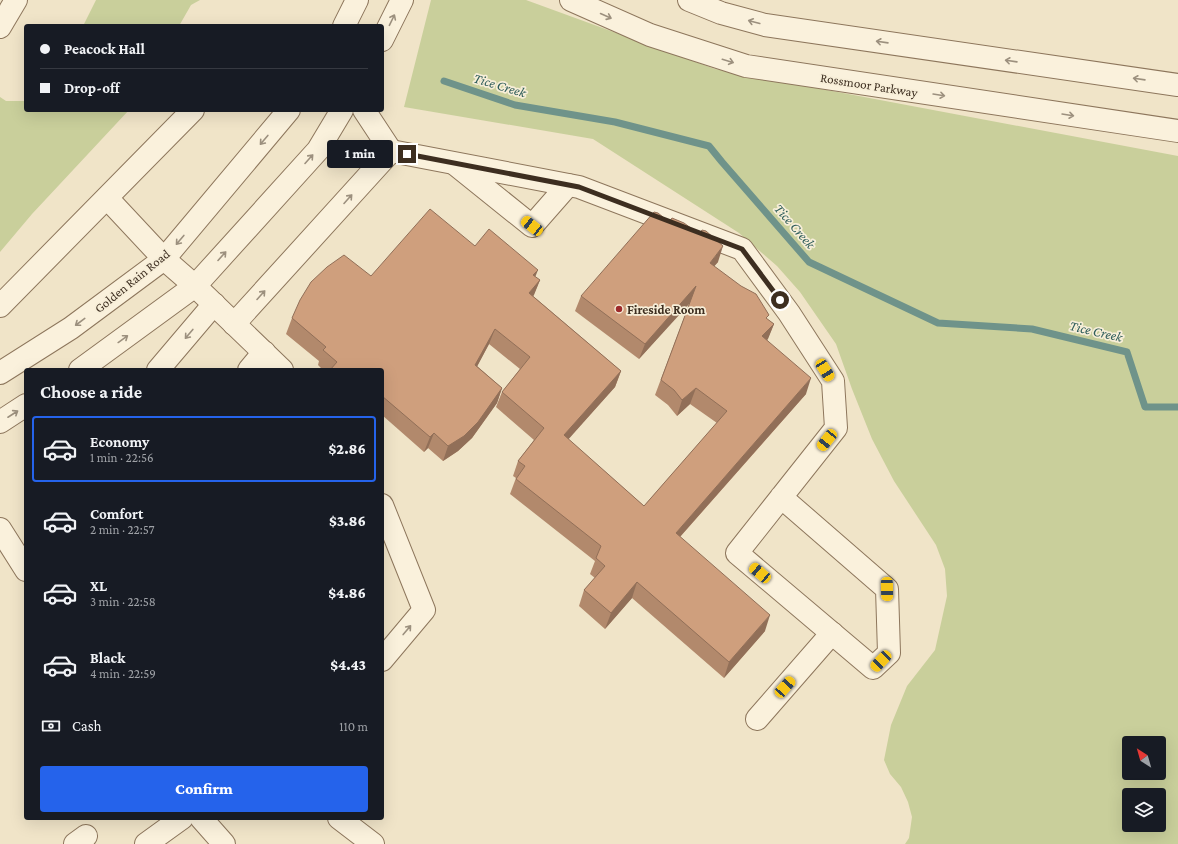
<!DOCTYPE html>
<meta charset="utf-8">
<style>
body{margin:0;font-family:"Crimson Pro",serif;background:#20242c;color:#f1f3f6;height:100vh;display:flex;flex-direction:column;font-size:15px;white-space:nowrap}
*{box-sizing:border-box;margin:0}
p{font-size:13px;color:#9ea1a6}
.icon{flex:none;width:22px;height:22px;fill:none;stroke:currentColor;stroke-width:2;stroke-linecap:round;stroke-linejoin:round}
.map{position:relative;flex:1;overflow:hidden}
.side{position:absolute;left:24px;top:368px;width:360px;height:452px;display:flex;flex-direction:column;background:#171b24;border-radius:4px;box-shadow:0 4px 16px #0002}
.side>*{flex:none}
.banner{position:absolute;left:24px;top:24px;width:360px;height:88px;border-radius:4px;box-shadow:0 4px 16px #0002;display:grid;align-content:center;height:88px;padding:0 16px;background:#171b24}
.needle{width:26px;rotate:323deg}
.tools{position:absolute;left:1122px;top:736px;display:grid;gap:8px}
.tools a{display:grid;place-items:center;width:44px;height:44px;border-radius:4px;background:#171b24;box-shadow:0 4px 16px #0002;font-size:20px}
.end{position:absolute;width:18px;height:18px;margin:-9px;border:5px solid #3d2e20;background:#fff;box-shadow:0 0 0 2px #fff}
.from{border-radius:50%}
.bubble{position:absolute;height:28px;border-radius:4px;background:#171b24;box-shadow:0 4px 16px #0002;font-size:13px;font-weight:800;line-height:28px;text-align:center}
.car{position:absolute;width:12px;height:24px;margin:-12px -6px;border-radius:5px;box-shadow:0 0 3px 1px #0007;background:linear-gradient(#f5c518 24%,#345 0 40%,#f5c518 0 76%,#345 0 86%,#f5c518 0)}
.banner b{display:flex;align-items:center;gap:14px;height:38px;font-size:15px}
.banner b+b{border-top:1px solid #363941}
.banner i{width:10px;height:10px;background:#f1f3f6}
ul{padding:0;list-style:none}
li{display:flex;align-items:center;gap:12px;height:66px;margin:0 8px 6px;padding:0 8px;border:2px solid transparent;border-radius:4px}
li div{flex:1}
li b{display:block;font-size:15px}
li em{font-style:normal;font-weight:800}
li.active{border-color:#2563eb}
li>.icon{width:36px;height:36px;stroke-width:1.5}
h2{padding:0 16px;font-size:18px;line-height:48px}
.pay{display:flex;align-items:center;gap:10px;height:44px;padding:0 16px;font-size:15px}
.pay p{margin-inline-start:auto}
.cta{display:flex;gap:8px;margin-top:auto;padding:8px 16px}
.cta a{flex:1;height:46px;border-radius:4px;background:#2563eb;color:#fff;font-size:16px;font-weight:800;line-height:46px;text-align:center}
.map>svg:first-child{display:block}
</style>
<div class="map">
<svg width="1178" height="844" viewBox="0 0 1178 844">
<rect width="100%" height="100%" fill="#f0e4c8"/>
<!-- green -->
<g fill="#c9cf9b" fill-rule="evenodd">
<path d="M96,0h104l-9,5 -12,21h-96z"/>
<path d="M431,0h95l189,69 463,87v688h-273l4,-6 3,-21 -4,-15 -7,-15 -11,-13 -6,-14 7,-35 16,-39 28,-36 12,-54 -2,-27 -9,-24 -42,-64 -22,-42 -20,-50 -16,-45 -36,-52 -23,-26 -38,-33 -146,-94 -189,-32zM1129,743h30v30h-30zM1129,795h30v30h-30z"/>
<path d="M0,97l6,4h20v9h103l-97,104 -32,38z"/>
</g>
<g fill="none" stroke-linecap="round" stroke-linejoin="round">
<!-- stream -->
<path stroke="#6f938a" stroke-width="7" d="M444,81l71,24 100,17 94,24 13,16 87,100 129,61 94,6 95,23 18,55h33"/>
<!-- minor casing -->
<g stroke="#8d765c" stroke-width="24">
<g id="minor">
<path d="M571,0l79,35 96,31 432,65"/>
<path d="M689,0l32,13 44,12 413,60"/>
<path d="M344,26l13,-26"/>
<path d="M0,27l16,-27"/>
<path d="M382,40l20,-40"/>
<path d="M391,151l188,36 163,62 47,64 44,68 3,47 -99,125 136,115 16,-15 -2,-64 -106,-92"/>
<path d="M456,165l76,61 36,-41"/>
<path d="M107,198l57,61 31,27 87,84"/>
<path d="M0,306l193,-196"/>
<path d="M234,324l157,-173 -27,-41"/>
<path d="M80,370l115,-84 123,-136 24,-40"/>
<path d="M158,370l56,-66"/>
<path d="M249,370l15,-18"/>
<path d="M0,373l71,-45 93,-69 125,-149"/>
<path d="M0,422l26,-17"/>
<path d="M382,505l42,105 -42,50"/>
<path d="M0,529l26,41"/>
<path d="M757,719l75,-86"/>
<path d="M201,818l23,26"/>
<path d="M339,818l34,26"/>
<path d="M75,844l11,-8"/>
<path d="M146,844l36,-26"/>
</g>
</g>
<!-- minor -->
<use href="#minor" stroke="#faf1dc" stroke-width="22"/>
</g>
<!-- wall -->
<path fill="#b2896c" d="M669,222l49,40 -4,4 53,53 7,5 -7,16 39,54 -126,143 85,94 -41,47 -92,-80 -27,31 -26,-23 5,-16 11,-12 -5,-4 5,-13 -85,-67 6,-16 -3,-2 5,-15 16,-21 -38,-33 6,-15 18,-23 -31,-25 -12,22 25,22 -5,15 -25,35 -14,13 -15,10 -15,-13 -4,4 -42,-37v-45h-59l-5,-5 1,-4 -33,-27 6,-16 79,-42 104,-30 60,31 5,3 -7,16 88,75 -6,16 -47,52 76,67 73,-83 -27,-19 -13,12 -9,-11 -13,-10 35,-93 -51,57 -64,-48 6,-15z"/>
<!-- shaded-wall -->
<g fill="#916f58">
<path d="M723,246l-5,16 -14,16 6,-15z"/>
<path d="M538,270l-6,15 1,-10z"/>
<path d="M540,280l-6,15 -10,13 5,-15z"/>
<path d="M696,286l-5,16 -52,57 6,-15z"/>
<path d="M774,324l-6,15 -11,12 5,-15z"/>
<path d="M495,329l-6,15 -19,36 5,-15z"/>
<path d="M621,371l-6,16 -57,64 6,-16z"/>
<path d="M811,378l-5,16 -136,154 6,-15z"/>
<path d="M502,388l-5,15 -25,35 -14,13 -15,10 5,-15z"/>
<path d="M696,388l-6,16 -13,12 5,-16z"/>
<path d="M434,433l-6,15 -4,4 6,-15z"/>
<path d="M637,582l-5,16 -27,31 6,-16z"/>
<path d="M770,615l-5,16 -41,47 5,-16z"/>
</g>
<!-- building -->
<path fill="#cf9f7d" stroke="#916f58" d="M430,209l45,37 14,-17 49,41 -5,5 7,5 -11,13 92,78 -57,64 80,71 83,-95 -31,-23 -14,12 -8,-10 -13,-10 35,-94 -51,58 -64,-48 73,-84 4,1 11,9 3,-4 12,5 15,11 3,-4 4,1 17,15 -13,17 31,23 15,8 13,21 -3,3 8,6 -12,12 49,42 -135,155 94,82 -41,47 -92,-80 -26,31 -27,-23 21,-24 -9,-8 5,-12 -85,-67 9,-13 -7,-5 26,-33 -42,-36 28,-35 -35,-28 -20,36 27,23 -24,34 -14,14 -16,10 -14,-13 -4,4 -48,-41v-26h-52l7,-8 -14,-12 3,-3 -34,-29 8,-18 11,-18 16,-15 17,-12 27,21z"/>
<!-- one-way arrows -->
<defs><path id="oneway-shaft" d="M-6 0H5M1.5-3L5.5 0L1.5 3" fill="none" stroke-width="1.6" stroke-linecap="round" stroke-linejoin="round"/></defs>
<g stroke="#9c907e">
<use href="#oneway-shaft" transform="translate(606 16) rotate(24)"/>
<use href="#oneway-shaft" transform="translate(392 20) rotate(-64)"/>
<use href="#oneway-shaft" transform="translate(754 22) rotate(-165)"/>
<use href="#oneway-shaft" transform="translate(882 42) rotate(-172)"/>
<use href="#oneway-shaft" transform="translate(728 61) rotate(17)"/>
<use href="#oneway-shaft" transform="translate(1011 61) rotate(-172)"/>
<use href="#oneway-shaft" transform="translate(1139 79) rotate(-172)"/>
<use href="#oneway-shaft" transform="translate(939 95) rotate(9)"/>
<use href="#oneway-shaft" transform="translate(1068 115) rotate(9)"/>
<use href="#oneway-shaft" transform="translate(264 140) rotate(130)"/>
<use href="#oneway-shaft" transform="translate(309 159) rotate(-48)"/>
<use href="#oneway-shaft" transform="translate(348 199) rotate(-48)"/>
<use href="#oneway-shaft" transform="translate(180 240) rotate(130)"/>
<use href="#oneway-shaft" transform="translate(222 256) rotate(-48)"/>
<use href="#oneway-shaft" transform="translate(261 295) rotate(-48)"/>
<use href="#oneway-shaft" transform="translate(80 322) rotate(143)"/>
<use href="#oneway-shaft" transform="translate(189 334) rotate(130)"/>
<use href="#oneway-shaft" transform="translate(123 339) rotate(-36)"/>
<use href="#oneway-shaft" transform="translate(13 414) rotate(-33)"/>
<use href="#oneway-shaft" transform="translate(407 630) rotate(-50)"/>
</g>
<g fill="none" stroke-linecap="round" stroke-linejoin="round">
<!-- route -->
<path stroke="#3d2e20" stroke-width="5" d="M407,154l172,33 163,62 38,51"/>
</g>
<!-- markers -->
<circle fill="#9e2a2b" stroke="#f7eed8" stroke-width="1.5" cx="619" cy="309" r="4"/>
<g text-anchor="middle" dominant-baseline="central" stroke-width="3.5" stroke-linejoin="round" paint-order="stroke">
<!-- street labels -->
<g font-size="13" fill="#3d2e20" stroke="#f7eed8">
<text transform="translate(869 85) rotate(9)">Rossmoor Parkway</text>
<text transform="translate(132 281) rotate(-39)">Golden Rain Road</text>
</g>
<!-- poi labels -->
<g font-size="13" font-weight="bold" fill="#3d2e20" stroke="#f7eed8" text-anchor="start">
<text x="627" y="309">Fireside Room</text>
</g>
<!-- water labels -->
<g font-size="14" font-style="italic" fill="#2f5d5a" stroke="#f7eed8">
<text transform="translate(500 85) rotate(17)">Tice Creek</text>
<text transform="translate(795 226) rotate(49)">Tice Creek</text>
<text transform="translate(1096 331) rotate(13)">Tice Creek</text>
</g>
</g>
</svg>
<div class="tools">
<a><svg class="needle" viewBox="-14 -14 28 28"><path d="M0-13l5 13h-10z" fill="#e53935"/><path d="M0 13l5-13h-10z" fill="#9ea1a6"/></svg></a>
<a><svg class="icon" aria-label="layers" viewBox="0 0 24 24"><path d="M12 4l9 5-9 5-9-5zM3 14l9 5 9-5"/></svg></a>
</div>
<i class="end from" style="left:780px;top:300px"></i>
<i class="end" style="left:407px;top:154px"></i>
<div class="bubble" style="left:327px;top:140px;width:66px">1 min</div>
<i class="car" style="left:532px;top:226px;rotate:308deg"></i>
<i class="car" style="left:825px;top:370px;rotate:148deg"></i>
<i class="car" style="left:827px;top:440px;rotate:219deg"></i>
<i class="car" style="left:760px;top:573px;rotate:310deg"></i>
<i class="car" style="left:887px;top:589px;rotate:179deg"></i>
<i class="car" style="left:881px;top:661px;rotate:224deg"></i>
<i class="car" style="left:785px;top:687px;rotate:42deg"></i>
<div class="banner">
<b><i class="from"></i>Peacock Hall</b>
<b><i></i>Drop-off</b>
</div>
<section class="side">
<h2>Choose a ride</h2>
<ul>
<li class="active"><svg class="icon" aria-label="car" viewBox="0 0 24 24"><path d="M5 17H2v-5l4-1 3-4h7l3 4 3 1v5h-3M9 17h6M6 11h13"/><circle cx="7" cy="17" r="2"/><circle cx="17" cy="17" r="2"/></svg><div><b>Economy</b><p>1 min · 22:56</p></div><em>$2.86</em></li>
<li><svg class="icon" aria-label="car" viewBox="0 0 24 24"><path d="M5 17H2v-5l4-1 3-4h7l3 4 3 1v5h-3M9 17h6M6 11h13"/><circle cx="7" cy="17" r="2"/><circle cx="17" cy="17" r="2"/></svg><div><b>Comfort</b><p>2 min · 22:57</p></div><em>$3.86</em></li>
<li><svg class="icon" aria-label="car" viewBox="0 0 24 24"><path d="M5 17H2v-5l4-1 3-4h7l3 4 3 1v5h-3M9 17h6M6 11h13"/><circle cx="7" cy="17" r="2"/><circle cx="17" cy="17" r="2"/></svg><div><b>XL</b><p>3 min · 22:58</p></div><em>$4.86</em></li>
<li><svg class="icon" aria-label="car" viewBox="0 0 24 24"><path d="M5 17H2v-5l4-1 3-4h7l3 4 3 1v5h-3M9 17h6M6 11h13"/><circle cx="7" cy="17" r="2"/><circle cx="17" cy="17" r="2"/></svg><div><b>Black</b><p>4 min · 22:59</p></div><em>$4.43</em></li>
</ul>
<div class="pay"><svg class="icon" aria-label="cash" viewBox="0 0 24 24"><path d="M3 7h18v10H3z"/><circle cx="12" cy="12" r="2"/></svg>Cash<p>110 m</p></div>
<div class="cta"><a>Confirm</a></div>
</section>
</div>
